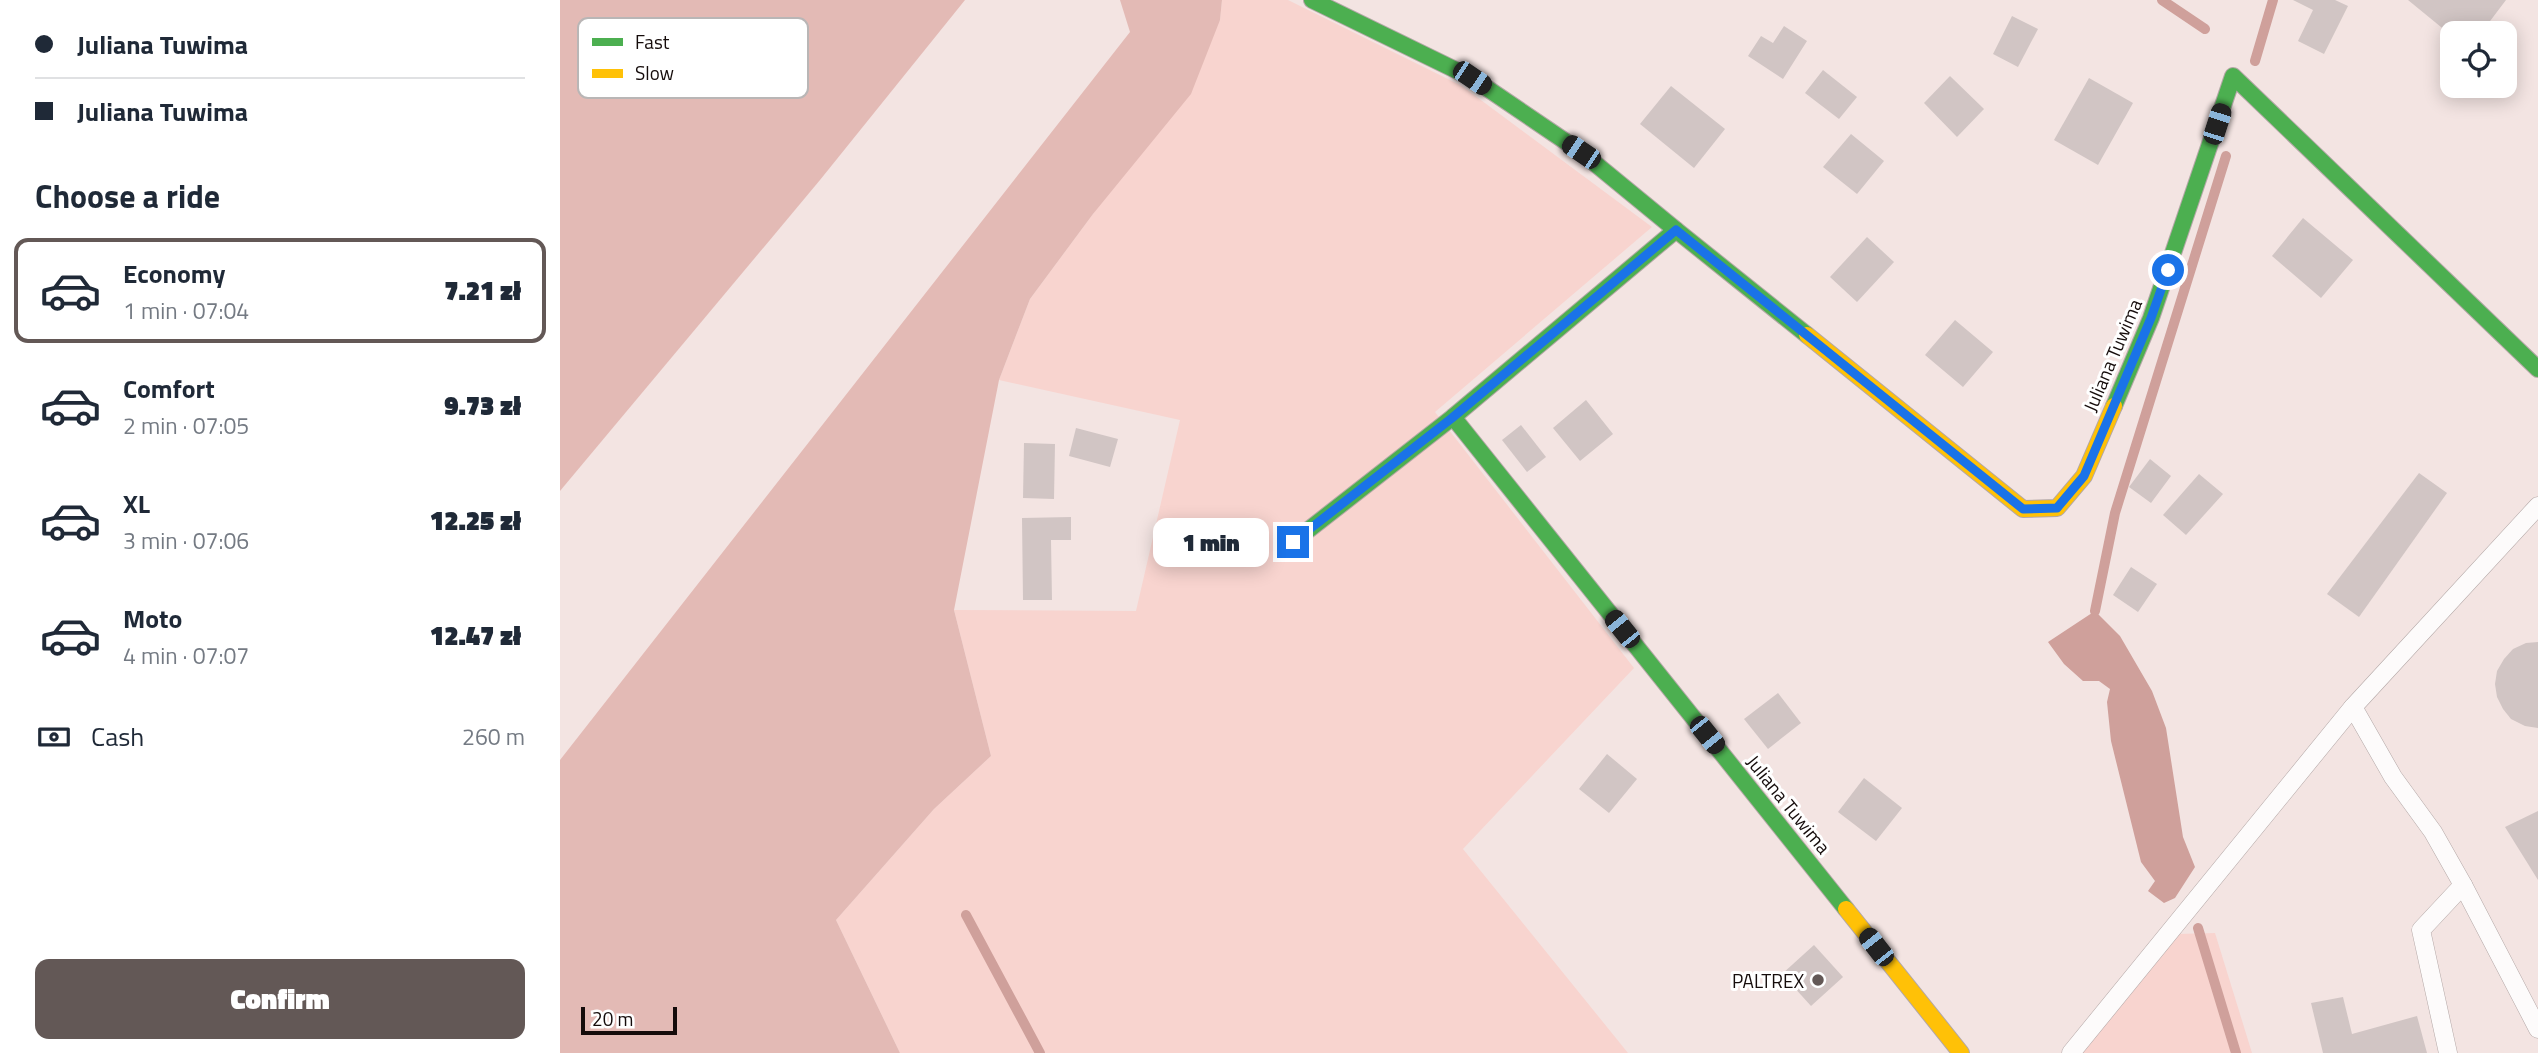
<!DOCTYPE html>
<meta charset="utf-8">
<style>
body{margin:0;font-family:"Titillium Web",sans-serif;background:#f6f6f7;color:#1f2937;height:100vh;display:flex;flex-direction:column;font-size:26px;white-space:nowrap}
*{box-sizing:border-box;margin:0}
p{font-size:23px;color:#747a83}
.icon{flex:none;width:38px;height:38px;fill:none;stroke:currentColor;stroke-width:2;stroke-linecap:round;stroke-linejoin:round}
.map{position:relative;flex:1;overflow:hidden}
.sheet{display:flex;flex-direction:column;background:#fff;width:560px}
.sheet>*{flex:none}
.banner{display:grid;align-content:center;height:154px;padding:0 35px;background:#fff}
.controls{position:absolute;left:1880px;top:21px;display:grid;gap:14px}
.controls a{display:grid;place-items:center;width:77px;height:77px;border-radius:14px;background:#fff;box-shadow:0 4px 18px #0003;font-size:35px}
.scale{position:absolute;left:21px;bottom:18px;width:96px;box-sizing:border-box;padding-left:7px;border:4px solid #150c0b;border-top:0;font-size:19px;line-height:24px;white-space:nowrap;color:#150c0b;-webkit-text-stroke:5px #fff;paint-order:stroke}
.end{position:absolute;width:32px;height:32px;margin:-16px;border:9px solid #1a73e8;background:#fff;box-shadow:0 0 0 4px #fff}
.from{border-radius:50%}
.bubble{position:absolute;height:49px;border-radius:14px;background:#fff;box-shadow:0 4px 18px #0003;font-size:23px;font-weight:800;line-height:49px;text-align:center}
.car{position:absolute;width:21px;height:42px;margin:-21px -10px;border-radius:9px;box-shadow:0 0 5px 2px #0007;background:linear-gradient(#222 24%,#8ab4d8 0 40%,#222 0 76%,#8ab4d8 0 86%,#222 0)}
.banner b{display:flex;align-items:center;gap:24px;height:66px;font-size:26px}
.banner b+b{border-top:2px solid #e0e1e3}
.banner i{width:18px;height:18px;background:#1f2937}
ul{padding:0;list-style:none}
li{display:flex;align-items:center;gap:21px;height:105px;margin:0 14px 10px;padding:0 21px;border:4px solid transparent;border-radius:14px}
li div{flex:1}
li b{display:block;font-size:26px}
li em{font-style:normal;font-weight:800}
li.current{border-color:#635856}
li>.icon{width:63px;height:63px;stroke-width:1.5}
h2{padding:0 35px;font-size:32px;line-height:84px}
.pay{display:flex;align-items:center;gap:18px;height:77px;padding:0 35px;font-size:26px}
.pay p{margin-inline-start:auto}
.action{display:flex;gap:14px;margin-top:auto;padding:14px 35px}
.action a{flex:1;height:80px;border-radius:14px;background:#635856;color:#fff;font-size:28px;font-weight:800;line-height:80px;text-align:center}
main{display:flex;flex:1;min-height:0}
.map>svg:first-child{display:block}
</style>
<main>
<section class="sheet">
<div class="banner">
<b><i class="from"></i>Juliana Tuwima</b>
<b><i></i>Juliana Tuwima</b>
</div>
<h2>Choose a ride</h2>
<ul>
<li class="current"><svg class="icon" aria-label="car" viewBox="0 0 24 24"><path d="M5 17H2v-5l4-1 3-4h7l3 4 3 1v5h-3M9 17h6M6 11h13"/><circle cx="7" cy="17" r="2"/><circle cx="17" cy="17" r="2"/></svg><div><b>Economy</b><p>1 min · 07:04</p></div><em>7.21 zł</em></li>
<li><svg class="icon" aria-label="car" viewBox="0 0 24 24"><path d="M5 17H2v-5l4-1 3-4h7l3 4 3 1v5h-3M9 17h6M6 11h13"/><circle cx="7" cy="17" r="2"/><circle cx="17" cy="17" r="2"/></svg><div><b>Comfort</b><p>2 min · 07:05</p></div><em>9.73 zł</em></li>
<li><svg class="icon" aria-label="car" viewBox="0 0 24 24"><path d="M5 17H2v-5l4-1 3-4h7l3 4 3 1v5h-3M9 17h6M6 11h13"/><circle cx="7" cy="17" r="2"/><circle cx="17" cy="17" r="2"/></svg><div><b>XL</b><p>3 min · 07:06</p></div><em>12.25 zł</em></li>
<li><svg class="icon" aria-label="car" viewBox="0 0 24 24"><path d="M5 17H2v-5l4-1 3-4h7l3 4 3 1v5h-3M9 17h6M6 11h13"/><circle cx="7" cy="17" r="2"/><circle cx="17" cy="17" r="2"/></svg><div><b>Moto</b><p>4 min · 07:07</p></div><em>12.47 zł</em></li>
</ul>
<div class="pay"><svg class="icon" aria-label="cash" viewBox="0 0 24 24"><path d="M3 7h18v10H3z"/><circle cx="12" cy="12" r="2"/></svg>Cash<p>260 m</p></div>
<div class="action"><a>Confirm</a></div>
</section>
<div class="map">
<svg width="1978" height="1053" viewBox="0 0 1978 1053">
<rect width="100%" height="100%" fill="#f3e4e2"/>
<!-- green -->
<g fill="#f8d4cf">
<path d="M662,0h66l174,86 190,141 -217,185 199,256 -171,181 165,204h-728l-64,-133 98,-111 57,-53 -37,-146 182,1 44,-191 -181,-40 31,-81 63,-85 127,-194z"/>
<path d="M1655,933l37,120h-180l105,-119z"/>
</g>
<!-- forest -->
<g fill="#e3bab5">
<path d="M0,0h405l-145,180 -260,311z"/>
<path d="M560,0h102l-2,20 -29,74 -98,120 -63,85 -31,81 -45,230 37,146 -57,53 -98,111 64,133h-340v-293l570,-728z"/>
</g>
<!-- water -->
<path fill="#cfa09b" d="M1535,611l25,25 32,55 14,37 17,109 12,30 -20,31 -11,5 -16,-12 7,-10 -14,-19 -30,-121 -4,-39 3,-13 -11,-8h-16l-19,-17 -16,-22z"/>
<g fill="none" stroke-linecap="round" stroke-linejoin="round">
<!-- stream -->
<g stroke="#cfa09b" stroke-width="10">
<path d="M1602,0l43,29"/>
<path d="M1695,61l18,-61"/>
<path d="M1535,611l20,-98 111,-357"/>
<path d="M406,915l74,138"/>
<path d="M1638,928l38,125"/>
</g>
</g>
<!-- building -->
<g fill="#d1c5c4">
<path d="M1733,0h42l13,6 -24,48 -26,-13 15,-31z"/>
<path d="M1848,0h98l-25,33h-29v3z"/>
<path d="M1452,16l26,13 -20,38 -25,-13z"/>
<path d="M1224,26l23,15 -24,38 -35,-23 13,-20 12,7z"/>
<path d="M1263,70l34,27 -18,22 -34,-26z"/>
<path d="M1390,76l34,33 -27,28 -33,-34z"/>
<path d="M1529,78l44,25 -35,62 -44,-25z"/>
<path d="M1111,86l54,43 -31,39 -54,-44z"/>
<path d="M1291,134l33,27 -27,33 -34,-27z"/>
<path d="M1743,218l50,42 -32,38 -49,-42z"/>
<path d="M1307,237l27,25 -37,40 -27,-25z"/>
<path d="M1395,320l38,32 -30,35 -38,-32z"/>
<path d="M1026,400l27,34 -33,27 -27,-33z"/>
<path d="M961,425l25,32 -19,15 -25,-32z"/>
<path d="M516,428l42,11 -8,28 -41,-11z"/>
<path d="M464,443l31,1 -1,55 -31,-1z"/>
<path d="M1590,459l21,17 -20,27 -22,-16z"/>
<path d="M1859,473l28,20 -88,124 -32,-23z"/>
<path d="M1639,474l24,20 -37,41 -23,-20z"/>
<path d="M511,517v23h-20l1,60h-29l-1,-82z"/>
<path d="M1571,567l26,17 -19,28 -25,-17z"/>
<path d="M1978,642v86l-13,-2 -14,-7 -8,-10 -6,-12 -2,-13 2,-13 7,-12 9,-10 13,-6z"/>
<path d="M1218,693l23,30 -33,26 -24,-30z"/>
<path d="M1047,754l30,25 -28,34 -30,-24z"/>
<path d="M1304,778l38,30 -26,33 -38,-29z"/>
<path d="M1978,811v69l-33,-53z"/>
<path d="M1254,945l29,32 -32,29 -29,-32z"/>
<path d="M1783,997l9,37 65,-18 10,37h-104l-12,-50z"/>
</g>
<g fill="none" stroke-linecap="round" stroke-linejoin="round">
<!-- lane casing -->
<g stroke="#b3a7a6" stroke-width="19">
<g id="lane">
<path d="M1903,885l75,144"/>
<path d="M1511,1053l282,-346"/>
<path d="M1888,1053l-27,-123 42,-45 -30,-53 -40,-55 -40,-70 185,-201"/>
</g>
</g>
<!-- fast casing -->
<g stroke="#b3a7a6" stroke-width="18">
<g id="fast">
<path d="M752,0l160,78 109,74 95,78"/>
<path d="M1554,406l37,-88 82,-242 305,293"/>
<path d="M893,417l393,492"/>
<path d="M733,542l160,-125 223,-187 131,105"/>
</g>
</g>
<!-- slow casing -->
<g stroke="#b3a7a6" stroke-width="18">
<g id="slow">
<path d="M1247,335l216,174 34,-1 27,-32 30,-70"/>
<path d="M1286,909l115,144"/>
</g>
</g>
<!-- lane -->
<use href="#lane" stroke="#fdfbfb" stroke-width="18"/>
<!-- fast -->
<use href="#fast" stroke="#4caf50" stroke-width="16"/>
<!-- slow -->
<use href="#slow" stroke="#ffc107" stroke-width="16"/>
</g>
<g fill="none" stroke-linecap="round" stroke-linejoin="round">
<!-- route -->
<path stroke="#1a73e8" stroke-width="9" d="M733,542l159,-124 224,-188 347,279 34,-1 27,-32 67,-158 17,-48"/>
</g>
<!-- markers -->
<circle fill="#635856" stroke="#fff" stroke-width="2.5" cx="1258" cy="980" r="7"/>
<g text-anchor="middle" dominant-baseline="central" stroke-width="6" stroke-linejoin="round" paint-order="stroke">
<!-- street labels -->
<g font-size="19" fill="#150c0b" stroke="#fff">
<text transform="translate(1552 355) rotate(-67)">Juliana Tuwima</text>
<text transform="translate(1229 804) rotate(51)">Juliana Tuwima</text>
</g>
<!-- poi labels -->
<g font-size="19" fill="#150c0b" stroke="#fff" text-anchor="end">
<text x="1244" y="980">PALTREX</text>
</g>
</g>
<!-- legend -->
<rect x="18" y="18" width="230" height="80" rx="10" fill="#fff" stroke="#b9b6b6" stroke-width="2"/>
<rect x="32" y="38" width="31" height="8" fill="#4caf50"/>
<rect x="32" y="69" width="31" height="9" fill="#ffc107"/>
<g font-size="19" fill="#150c0b">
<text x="75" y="49">Fast</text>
<text x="75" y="80">Slow</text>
</g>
</svg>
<div class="controls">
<a><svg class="icon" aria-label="locate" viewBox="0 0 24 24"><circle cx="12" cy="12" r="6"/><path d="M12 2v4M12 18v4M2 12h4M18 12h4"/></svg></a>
</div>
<div class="scale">20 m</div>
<i class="end from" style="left:1608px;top:270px"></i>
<i class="end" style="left:733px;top:542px"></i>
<div class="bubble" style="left:593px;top:518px;width:116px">1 min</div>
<i class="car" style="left:912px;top:78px;rotate:124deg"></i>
<i class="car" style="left:1657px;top:124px;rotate:18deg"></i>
<i class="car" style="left:1021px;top:152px;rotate:304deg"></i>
<i class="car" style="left:1062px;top:629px;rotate:321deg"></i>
<i class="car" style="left:1147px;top:735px;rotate:141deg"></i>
<i class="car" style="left:1316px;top:947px;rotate:322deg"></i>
</div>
</main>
